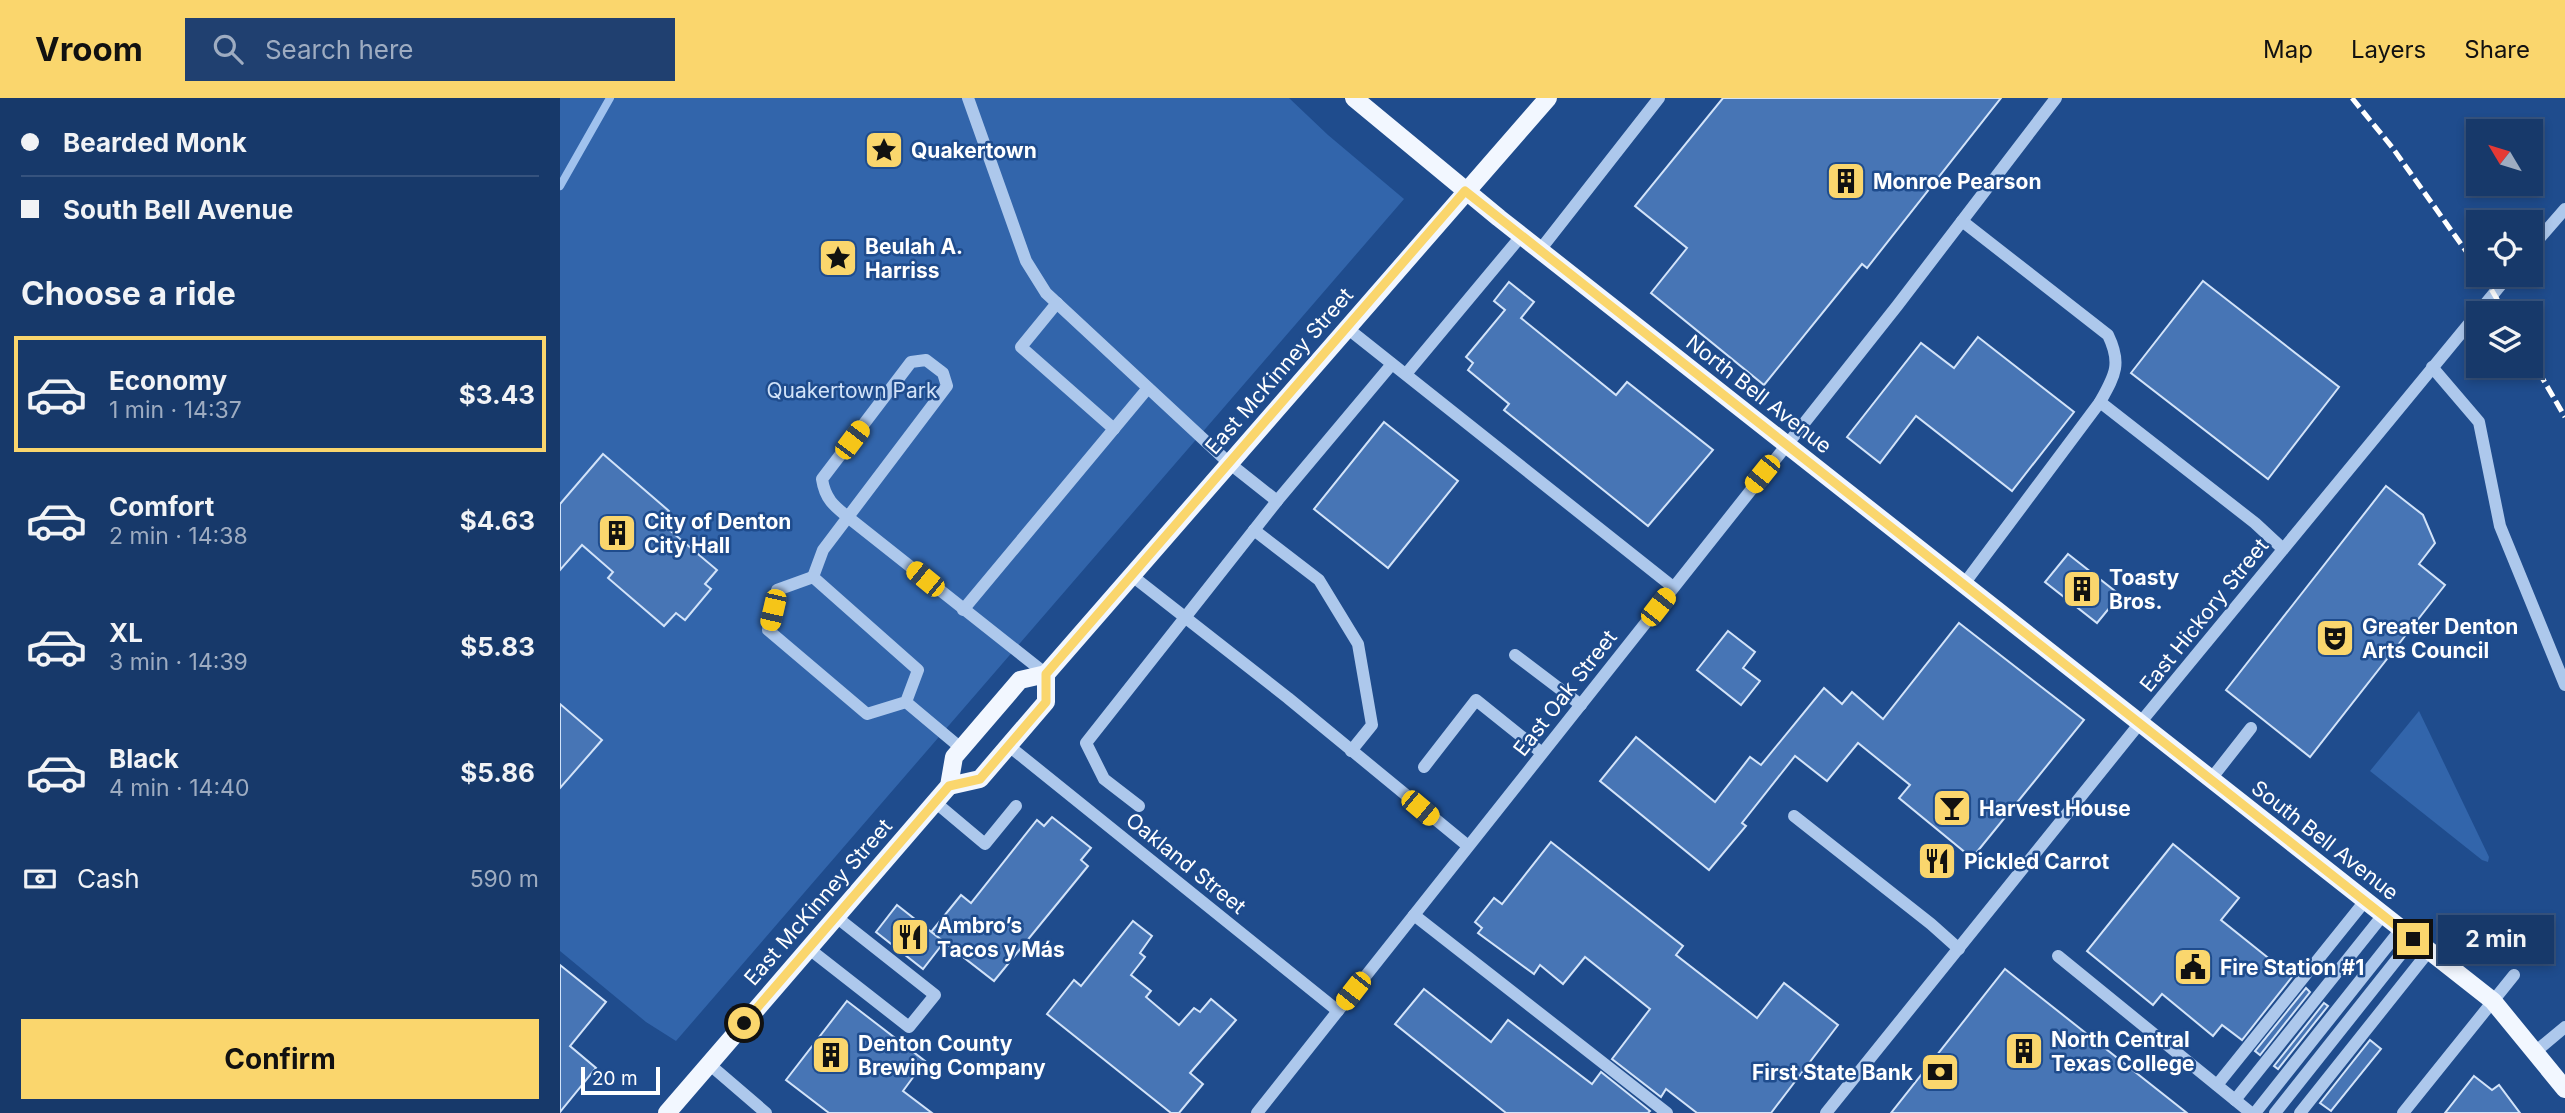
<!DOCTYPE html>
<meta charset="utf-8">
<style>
body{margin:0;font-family:Inter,sans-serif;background:#204070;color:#f1f3f6;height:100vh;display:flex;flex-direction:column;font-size:26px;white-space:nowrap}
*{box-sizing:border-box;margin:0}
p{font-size:23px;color:#9eacc1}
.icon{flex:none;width:38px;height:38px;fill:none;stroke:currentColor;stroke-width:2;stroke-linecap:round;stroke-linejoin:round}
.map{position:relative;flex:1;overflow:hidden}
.side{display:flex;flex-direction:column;background:#17396a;width:560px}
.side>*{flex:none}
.guide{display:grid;align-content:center;height:154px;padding:0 21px;background:#17396a}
.needle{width:46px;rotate:308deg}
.controls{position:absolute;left:1906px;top:21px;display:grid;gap:14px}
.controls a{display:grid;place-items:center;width:77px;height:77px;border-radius:0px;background:#17396a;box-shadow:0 4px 10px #0003,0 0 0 2px #36537e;font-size:35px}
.scale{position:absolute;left:21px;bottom:18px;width:79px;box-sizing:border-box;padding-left:7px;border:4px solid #fff;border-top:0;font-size:19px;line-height:24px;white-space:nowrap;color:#fff;-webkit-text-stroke:5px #1f4c8d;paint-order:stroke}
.end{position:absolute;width:32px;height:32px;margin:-16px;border:9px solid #fad66d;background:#111;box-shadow:0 0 0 4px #111}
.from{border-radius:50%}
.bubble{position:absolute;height:49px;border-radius:0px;background:#17396a;box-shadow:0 4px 10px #0003,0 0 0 2px #36537e;font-size:23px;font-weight:700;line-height:49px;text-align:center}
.car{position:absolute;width:21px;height:42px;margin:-21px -10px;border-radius:9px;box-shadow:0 0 5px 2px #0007;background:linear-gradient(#f5c518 24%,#345 0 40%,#f5c518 0 76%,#345 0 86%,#f5c518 0)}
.guide b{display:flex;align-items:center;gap:24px;height:66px;font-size:26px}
.guide b+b{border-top:2px solid #36537e}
.guide i{width:18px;height:18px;background:#f1f3f6}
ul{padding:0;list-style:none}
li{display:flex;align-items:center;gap:21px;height:116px;margin:0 14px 10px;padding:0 7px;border:4px solid transparent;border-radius:0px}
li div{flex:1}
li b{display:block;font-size:26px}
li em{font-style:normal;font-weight:700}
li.current{border-color:#fad66d}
li>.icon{width:63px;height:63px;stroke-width:1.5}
h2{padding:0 21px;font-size:32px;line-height:84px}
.pay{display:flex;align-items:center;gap:18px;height:77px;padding:0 21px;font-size:26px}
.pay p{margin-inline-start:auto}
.action{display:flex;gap:14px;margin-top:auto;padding:14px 21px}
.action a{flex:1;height:80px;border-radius:0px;background:#fad66d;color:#111;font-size:28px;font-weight:700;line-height:80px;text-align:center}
header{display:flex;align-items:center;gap:42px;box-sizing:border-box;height:98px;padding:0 35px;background:#fad66d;color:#111}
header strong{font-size:33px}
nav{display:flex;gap:38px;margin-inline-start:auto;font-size:24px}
.search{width:490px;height:63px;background:#204070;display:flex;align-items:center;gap:18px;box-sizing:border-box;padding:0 24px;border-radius:0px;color:#9eacc1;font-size:26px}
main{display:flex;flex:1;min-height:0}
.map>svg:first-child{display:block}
</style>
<header>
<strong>Vroom</strong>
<div class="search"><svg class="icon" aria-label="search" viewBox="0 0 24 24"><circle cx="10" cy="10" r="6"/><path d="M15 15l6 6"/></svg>Search here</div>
<nav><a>Map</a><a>Layers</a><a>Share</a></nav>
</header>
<main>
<section class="side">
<div class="guide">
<b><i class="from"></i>Bearded Monk</b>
<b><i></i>South Bell Avenue</b>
</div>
<h2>Choose a ride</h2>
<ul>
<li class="current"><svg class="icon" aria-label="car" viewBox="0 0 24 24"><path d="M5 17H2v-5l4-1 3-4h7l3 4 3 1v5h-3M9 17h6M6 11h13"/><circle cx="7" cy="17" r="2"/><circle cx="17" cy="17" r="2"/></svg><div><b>Economy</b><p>1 min · 14:37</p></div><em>$3.43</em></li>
<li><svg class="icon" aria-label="car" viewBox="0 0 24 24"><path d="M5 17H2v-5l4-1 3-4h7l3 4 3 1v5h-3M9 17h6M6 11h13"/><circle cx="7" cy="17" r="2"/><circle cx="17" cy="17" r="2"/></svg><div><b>Comfort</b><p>2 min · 14:38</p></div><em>$4.63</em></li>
<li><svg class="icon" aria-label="car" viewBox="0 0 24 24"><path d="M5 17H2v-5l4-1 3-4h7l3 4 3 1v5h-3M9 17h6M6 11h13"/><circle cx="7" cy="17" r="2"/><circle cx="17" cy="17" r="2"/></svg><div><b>XL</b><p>3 min · 14:39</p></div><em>$5.83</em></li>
<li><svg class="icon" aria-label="car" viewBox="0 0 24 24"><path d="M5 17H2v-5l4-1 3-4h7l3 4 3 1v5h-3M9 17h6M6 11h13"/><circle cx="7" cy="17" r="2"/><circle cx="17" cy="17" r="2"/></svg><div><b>Black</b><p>4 min · 14:40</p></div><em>$5.86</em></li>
</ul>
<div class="pay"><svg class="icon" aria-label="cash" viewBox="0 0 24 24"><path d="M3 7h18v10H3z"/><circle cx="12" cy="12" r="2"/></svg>Cash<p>590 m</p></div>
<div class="action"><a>Confirm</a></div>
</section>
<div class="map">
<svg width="2005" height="1015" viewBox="0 0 2005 1015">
<rect width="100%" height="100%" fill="#1f4c8d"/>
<!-- green -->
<g fill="#3265ab">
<path d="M0,0h729l39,37 76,64 -728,842 -30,-19 -86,-71z"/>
<path d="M1859,613l70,146 -1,5 -6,-2 -112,-89z"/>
</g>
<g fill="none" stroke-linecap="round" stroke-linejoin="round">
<!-- stream -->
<path stroke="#a0c2ee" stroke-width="8" d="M0,88l50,-88"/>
</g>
<!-- building -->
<g fill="#4775b5" stroke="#d2e3f9" stroke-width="2">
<path d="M1163,0h278l-134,170 -5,-4 -98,121 -113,-92 36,-45 -52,-42z"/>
<path d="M1643,183l136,106 -71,92 -137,-106z"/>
<path d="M949,184l25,20 -13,16 95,77 11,-13 86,68 -65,76 -144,-116 5,-6 -41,-34 5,-7 -7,-6 39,-47 -11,-9z"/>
<path d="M1418,239l96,75 -62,79 -96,-75 -36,47 -33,-26 74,-94 33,25z"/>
<path d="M824,324l74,59 -70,87 -74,-59z"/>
<path d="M43,356l66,57 -9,11 57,48 -12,14 6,5 -26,31 -9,-7 -12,13 -56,-48 5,-6 -31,-27 -22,25v-66z"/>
<path d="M1826,388l37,29 12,28 -16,21 26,21 -135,172 -84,-67z"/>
<path d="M1508,456l52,41 -23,28 -52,-41z"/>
<path d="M1399,525l125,97 -112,138 -73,-60 11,-13 -52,-42 -31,38 -32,-25 -53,67 4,3 -37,44 -109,-89 36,-44 79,65 35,-45 11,8 63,-77 18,16 10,-12 31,27z"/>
<path d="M1168,533l27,21 -12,16 17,13 -19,24 -44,-35z"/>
<path d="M0,606l42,36 -42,48z"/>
<path d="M492,719l39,31 -10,12 7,6 -94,115 -63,-49 30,-37 10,8 66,-83 7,6z"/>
<path d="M991,744l132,104 -7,9 81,63 27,-35 54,42 -67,88h-74l-31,-24 -5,8 -49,-38 38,-50 -65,-52 -22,27 -23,-19 -6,9 -56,-41 4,-5 -7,-6 19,-24 8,6z"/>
<path d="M1613,746l66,54 -18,22 71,57 -50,63 -20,-15 -9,11 -51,-42 -9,11 -66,-54z"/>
<path d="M337,807l47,37 -21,27 -47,-37z"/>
<path d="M573,823l19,15 -12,17 5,4 -14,18 20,16 -5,6 33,28 15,-17 6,4 11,-13 25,21 -46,53 13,11 -24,29h-8l-124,-99 27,-34 7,6z"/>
<path d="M0,867l46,37 -36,44 26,22 -36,44z"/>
<path d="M1445,871l25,20 157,124h-296z"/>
<path d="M1746,890l4,4 -50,63 -5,-4z"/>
<path d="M864,891l67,53 17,-22 84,64 9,-12 49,39 -2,2h-142l-111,-89z"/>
<path d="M287,903l78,60 -22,30 29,22h-103l-43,-33z"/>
<path d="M1764,905l4,3 -50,63 -4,-3z"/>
<path d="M1810,942l11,9 -50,62 -11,-8z"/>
<path d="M1914,978l18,14 7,-5 21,28h-75z"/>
</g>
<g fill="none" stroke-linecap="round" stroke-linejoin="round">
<!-- minor -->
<g stroke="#adc8ec" stroke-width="12">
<path d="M408,0l58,163 20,32 183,170 48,38"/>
<path d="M1402,123l146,114c14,29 7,40 -8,67l155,121 28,26"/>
<path d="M1970,151l35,-40"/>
<path d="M980,152l119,-152"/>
<path d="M497,205l-36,44 93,82"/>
<path d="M787,230l326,259"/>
<path d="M1872,269l47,55 21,104 65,159"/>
<path d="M846,276l116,-139"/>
<path d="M694,432l65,50 39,64 14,81 -21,26"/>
<path d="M571,477l157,123 180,148"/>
<path d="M253,479l10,-27 124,-164 -4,-13 -17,-13 -15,2 -89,117c3,20 12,27 27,39l197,156"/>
<path d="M253,479l105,93 -12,32 -39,12 -99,-84 9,-40z"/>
<path d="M1404,486l136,-182"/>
<path d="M403,512l185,-222"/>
<path d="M955,557l66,50"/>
<path d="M346,604l56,47"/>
<path d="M449,648l329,265"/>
<path d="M864,669l52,-67 66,53"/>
<path d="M1651,681l40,-51"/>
<path d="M375,704l50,42 31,-38"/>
<path d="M579,708l-35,-27 -18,-36 191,-242 115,-137"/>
<path d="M1234,718l137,108 28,25"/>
<path d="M854,817l253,198"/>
<path d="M248,850l101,79 26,-32 -100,-79"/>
<path d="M1498,858l193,157"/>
<path d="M1975,954l30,-25"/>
<path d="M149,966l57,49"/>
<path d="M1657,987l148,-184"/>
<path d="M1675,1002l148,-185"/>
<path d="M697,1015l640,-807 159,-208"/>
<path d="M1266,1015l314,-390 369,-448"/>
<path d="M1695,1015l146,-184"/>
<path d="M1715,1015l138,-174"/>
<path d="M1740,1015l129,-162"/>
<path d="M1843,1015l111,-138"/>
</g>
<!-- major -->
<g stroke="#f2f7ff" stroke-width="18">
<path d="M794,0l145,120 994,783 72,88"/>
<path d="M389,688l31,-7 66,-77v-28"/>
<path d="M107,1015l282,-327 5,-29 66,-77 26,-6 502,-576"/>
</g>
<!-- rail -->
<g stroke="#fff" stroke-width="5" stroke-dasharray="12 5" stroke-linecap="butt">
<path d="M1792,0l40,49 86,121"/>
<path d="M1923,177l22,38"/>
<path d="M1970,259l35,60"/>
</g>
</g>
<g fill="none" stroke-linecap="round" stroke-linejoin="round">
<!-- route -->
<path stroke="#fad66d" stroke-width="9" d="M184,925l205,-237 31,-7 66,-77v-28l419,-483 948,748"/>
</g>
<!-- icons -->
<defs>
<g id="sight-square" transform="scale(2.0125)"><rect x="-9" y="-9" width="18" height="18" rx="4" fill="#fad66d" stroke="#1f4c8d"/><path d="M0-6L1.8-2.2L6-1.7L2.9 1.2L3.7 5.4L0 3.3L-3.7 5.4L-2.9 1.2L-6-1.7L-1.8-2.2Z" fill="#111"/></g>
<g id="building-square" transform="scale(2.0125)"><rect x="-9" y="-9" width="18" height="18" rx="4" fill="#fad66d" stroke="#1f4c8d"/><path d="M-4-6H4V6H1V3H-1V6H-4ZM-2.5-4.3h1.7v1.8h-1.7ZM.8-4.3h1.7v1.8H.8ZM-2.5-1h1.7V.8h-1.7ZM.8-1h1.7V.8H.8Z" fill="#111"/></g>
<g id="theatre-square" transform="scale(2.0125)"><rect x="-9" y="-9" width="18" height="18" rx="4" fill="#fad66d" stroke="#1f4c8d"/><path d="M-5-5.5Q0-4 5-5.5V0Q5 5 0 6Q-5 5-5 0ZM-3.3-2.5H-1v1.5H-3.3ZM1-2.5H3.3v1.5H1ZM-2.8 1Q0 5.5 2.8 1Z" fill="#111"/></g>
<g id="bar-square" transform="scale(2.0125)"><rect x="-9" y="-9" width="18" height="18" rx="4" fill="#fad66d" stroke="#1f4c8d"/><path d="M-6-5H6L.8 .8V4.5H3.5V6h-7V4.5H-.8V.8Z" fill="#111"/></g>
<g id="restaurant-square" transform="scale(2.0125)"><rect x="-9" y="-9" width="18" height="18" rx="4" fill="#fad66d" stroke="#1f4c8d"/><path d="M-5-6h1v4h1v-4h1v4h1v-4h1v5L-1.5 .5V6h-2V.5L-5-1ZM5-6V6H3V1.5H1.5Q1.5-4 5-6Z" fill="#111"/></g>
<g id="civic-square" transform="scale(2.0125)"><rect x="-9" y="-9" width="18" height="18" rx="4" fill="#fad66d" stroke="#1f4c8d"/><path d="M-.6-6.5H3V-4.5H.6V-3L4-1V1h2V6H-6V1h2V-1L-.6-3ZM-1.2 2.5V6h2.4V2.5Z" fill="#111"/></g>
<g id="bank-square" transform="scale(2.0125)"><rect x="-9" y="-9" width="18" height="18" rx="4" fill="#fad66d" stroke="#1f4c8d"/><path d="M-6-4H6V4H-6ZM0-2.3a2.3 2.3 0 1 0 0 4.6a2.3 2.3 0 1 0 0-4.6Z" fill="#111"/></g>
</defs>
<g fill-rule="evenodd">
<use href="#sight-square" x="324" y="52"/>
<use href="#building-square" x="1286" y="83"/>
<use href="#sight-square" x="278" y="160"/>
<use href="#building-square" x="57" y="435"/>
<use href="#building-square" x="1522" y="491"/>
<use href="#theatre-square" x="1775" y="540"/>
<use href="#bar-square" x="1392" y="710"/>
<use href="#restaurant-square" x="1377" y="763"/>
<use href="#restaurant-square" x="350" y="839"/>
<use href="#civic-square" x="1633" y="869"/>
<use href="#building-square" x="1464" y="953"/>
<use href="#building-square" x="271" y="957"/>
<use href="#bank-square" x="1380" y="974"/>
</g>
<g text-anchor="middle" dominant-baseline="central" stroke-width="5" stroke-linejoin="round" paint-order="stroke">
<!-- poi labels -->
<g font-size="21" font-weight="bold" fill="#fff" stroke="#1f4c8d" text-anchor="start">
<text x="351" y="52">Quakertown</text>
<text x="1313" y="83">Monroe Pearson</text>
<text x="305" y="148">Beulah A.<tspan x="305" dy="24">Harriss</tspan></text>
<text x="84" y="423">City of Denton<tspan x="84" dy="24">City Hall</tspan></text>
<text x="1549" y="479">Toasty<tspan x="1549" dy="24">Bros.</tspan></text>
<text x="1802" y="528">Greater Denton<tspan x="1802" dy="24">Arts Council</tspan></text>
<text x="1419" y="710">Harvest House</text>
<text x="1404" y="763">Pickled Carrot</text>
<text x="377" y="827">Ambro’s<tspan x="377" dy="24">Tacos y Más</tspan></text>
<text x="1660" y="869">Fire Station #1</text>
<text x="1491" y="941">North Central<tspan x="1491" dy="24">Texas College</tspan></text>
<text x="298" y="945">Denton County<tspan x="298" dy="24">Brewing Company</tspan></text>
<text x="1353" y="974" text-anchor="end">First State Bank</text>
</g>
<!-- street labels -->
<g font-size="21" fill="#fff" stroke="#1f4c8d">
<text transform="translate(719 273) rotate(-49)">East McKinney Street</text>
<text transform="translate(1199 296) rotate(38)">North Bell Avenue</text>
<text transform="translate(1644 517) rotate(-51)">East Hickory Street</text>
<text transform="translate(1005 595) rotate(-52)">East Oak Street</text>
<text transform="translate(1765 742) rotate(38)">South Bell Avenue</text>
<text transform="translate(626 765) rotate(39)">Oakland Street</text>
<text transform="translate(258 804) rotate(-49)">East McKinney Street</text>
</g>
<!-- park labels -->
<g font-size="21" fill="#d2e3f9" stroke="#1f4c8d">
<text x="292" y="292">Quakertown Park</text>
</g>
</g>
</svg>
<div class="controls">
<a><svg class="needle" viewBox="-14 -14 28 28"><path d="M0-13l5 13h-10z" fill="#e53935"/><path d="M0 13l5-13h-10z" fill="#9eacc1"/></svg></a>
<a><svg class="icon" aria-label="locate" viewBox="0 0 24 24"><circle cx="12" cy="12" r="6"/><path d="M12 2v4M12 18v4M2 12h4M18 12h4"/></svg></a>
<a><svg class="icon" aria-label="layers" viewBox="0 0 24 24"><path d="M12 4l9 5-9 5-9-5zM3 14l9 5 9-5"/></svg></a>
</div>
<div class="scale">20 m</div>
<i class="end from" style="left:184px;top:925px"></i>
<i class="end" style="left:1853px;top:841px"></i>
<div class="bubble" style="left:1878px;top:817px;width:116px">2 min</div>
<i class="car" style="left:292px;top:342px;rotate:37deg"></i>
<i class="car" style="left:1202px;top:376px;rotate:219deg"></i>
<i class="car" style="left:365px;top:481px;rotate:309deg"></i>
<i class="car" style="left:1098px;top:509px;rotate:38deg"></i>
<i class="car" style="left:213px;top:512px;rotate:193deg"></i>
<i class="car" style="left:860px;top:710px;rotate:130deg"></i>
<i class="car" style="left:793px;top:893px;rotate:218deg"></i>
</div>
</main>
